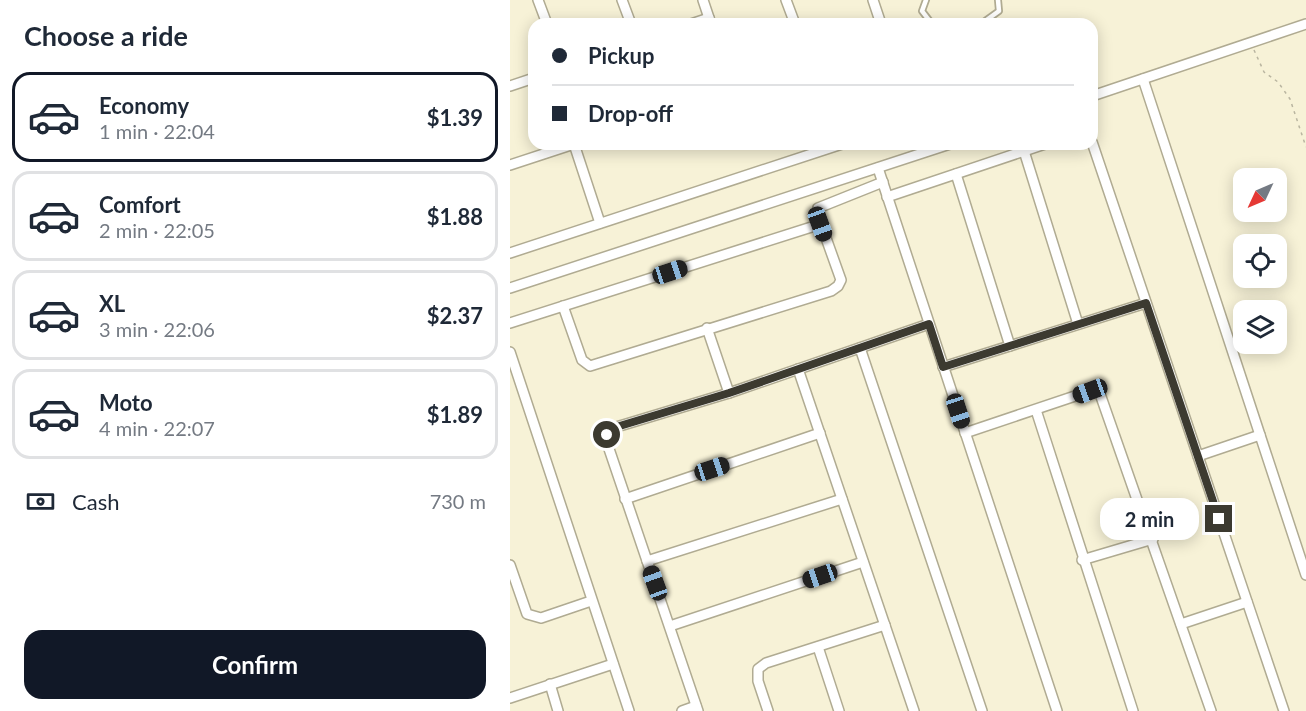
<!DOCTYPE html>
<meta charset="utf-8">
<style>
body{margin:0;font-family:Lato,sans-serif;background:#f2f2f3;color:#1f2937;height:100vh;display:flex;flex-direction:column;font-size:22px;white-space:nowrap}
*{box-sizing:border-box;margin:0}
p{font-size:20px;color:#747a83}
.icon{flex:none;width:33px;height:33px;fill:none;stroke:currentColor;stroke-width:2;stroke-linecap:round;stroke-linejoin:round}
.map{position:relative;flex:1;overflow:hidden}
.drawer{display:flex;flex-direction:column;background:#fff;width:510px}
.drawer>*{flex:none}
.top-card{position:absolute;left:18px;top:18px;width:570px;height:132px;border-radius:18px;box-shadow:0 3px 15px #0003;display:grid;align-content:center;height:132px;padding:0 24px;background:#fff}
.needle{width:39px;rotate:226deg}
.fabs{position:absolute;left:723px;top:168px;display:grid;gap:12px}
.fabs a{display:grid;place-items:center;width:54px;height:54px;border-radius:12px;background:#fff;box-shadow:0 3px 15px #0003;font-size:30px}
.end{position:absolute;width:27px;height:27px;margin:-14px;border:8px solid #3c3a30;background:#fff;box-shadow:0 0 0 3px #fff}
.from{border-radius:50%}
.bubble{position:absolute;height:42px;border-radius:18px;background:#fff;box-shadow:0 3px 15px #0003;font-size:20px;font-weight:700;line-height:42px;text-align:center}
.car{position:absolute;width:18px;height:36px;margin:-18px -9px;border-radius:8px;box-shadow:0 0 4px 2px #0007;background:linear-gradient(#222 24%,#8ab4d8 0 40%,#222 0 76%,#8ab4d8 0 86%,#222 0)}
.top-card b{display:flex;align-items:center;gap:21px;height:57px;font-size:22px}
.top-card b+b{border-top:2px solid #e0e1e3}
.top-card i{width:15px;height:15px;background:#1f2937}
ul{padding:0;list-style:none}
li{display:flex;align-items:center;gap:18px;height:90px;margin:0 12px 9px;padding:0 12px;border:3px solid #e0e1e3;border-radius:18px}
li div{flex:1}
li b{display:block;font-size:22px}
li em{font-style:normal;font-weight:700}
li.on{border-color:#111827}
li>.icon{width:54px;height:54px;stroke-width:1.5}
h2{padding:0 24px;font-size:27px;line-height:72px}
.pay{display:flex;align-items:center;gap:15px;height:66px;padding:0 24px;font-size:22px}
.pay p{margin-inline-start:auto}
.cta{display:flex;gap:12px;margin-top:auto;padding:12px 24px}
.cta a{flex:1;height:69px;border-radius:18px;background:#111827;color:#fff;font-size:24px;font-weight:700;line-height:69px;text-align:center}
main{display:flex;flex:1;min-height:0}
.map>svg:first-child{display:block}
</style>
<main>
<section class="drawer">
<h2>Choose a ride</h2>
<ul>
<li class="on"><svg class="icon" aria-label="car" viewBox="0 0 24 24"><path d="M5 17H2v-5l4-1 3-4h7l3 4 3 1v5h-3M9 17h6M6 11h13"/><circle cx="7" cy="17" r="2"/><circle cx="17" cy="17" r="2"/></svg><div><b>Economy</b><p>1 min · 22:04</p></div><em>$1.39</em></li>
<li><svg class="icon" aria-label="car" viewBox="0 0 24 24"><path d="M5 17H2v-5l4-1 3-4h7l3 4 3 1v5h-3M9 17h6M6 11h13"/><circle cx="7" cy="17" r="2"/><circle cx="17" cy="17" r="2"/></svg><div><b>Comfort</b><p>2 min · 22:05</p></div><em>$1.88</em></li>
<li><svg class="icon" aria-label="car" viewBox="0 0 24 24"><path d="M5 17H2v-5l4-1 3-4h7l3 4 3 1v5h-3M9 17h6M6 11h13"/><circle cx="7" cy="17" r="2"/><circle cx="17" cy="17" r="2"/></svg><div><b>XL</b><p>3 min · 22:06</p></div><em>$2.37</em></li>
<li><svg class="icon" aria-label="car" viewBox="0 0 24 24"><path d="M5 17H2v-5l4-1 3-4h7l3 4 3 1v5h-3M9 17h6M6 11h13"/><circle cx="7" cy="17" r="2"/><circle cx="17" cy="17" r="2"/></svg><div><b>Moto</b><p>4 min · 22:07</p></div><em>$1.89</em></li>
</ul>
<div class="pay"><svg class="icon" aria-label="cash" viewBox="0 0 24 24"><path d="M3 7h18v10H3z"/><circle cx="12" cy="12" r="2"/></svg>Cash<p>730 m</p></div>
<div class="cta"><a>Confirm</a></div>
</section>
<div class="map">
<svg width="796" height="711" viewBox="0 0 796 711">
<rect width="100%" height="100%" fill="#f7f2d7"/>
<g fill="none" stroke-linecap="round" stroke-linejoin="round">
<!-- service casing -->
<g stroke="#b0ab92" stroke-width="8">
<g id="service">
<path d="M416,0l-4,11 10,13"/>
<path d="M471,24l18,-13 -1,-11"/>
</g>
</g>
<!-- minor casing -->
<g stroke="#b0ab92" stroke-width="12">
<g id="minor">
<path d="M28,0l9,24"/>
<path d="M112,0l9,24"/>
<path d="M193,0l8,24"/>
<path d="M276,0l9,24"/>
<path d="M363,0l8,24"/>
<path d="M181,24l18,-6"/>
<path d="M633,79l163,496"/>
<path d="M0,86l24,-8"/>
<path d="M582,96l214,-72"/>
<path d="M582,142l192,569"/>
<path d="M64,144l26,79"/>
<path d="M514,151l54,173"/>
<path d="M0,165l64,-21"/>
<path d="M368,168l179,543"/>
<path d="M446,174l54,172"/>
<path d="M377,197l158,-53"/>
<path d="M0,253l332,-109"/>
<path d="M0,288l440,-144"/>
<path d="M53,306l19,54 8,6 241,-75 7,-5 3,-6 -20,-56 -3,-16 65,-26"/>
<path d="M0,323l311,-99"/>
<path d="M197,328l22,65"/>
<path d="M350,348l122,363"/>
<path d="M0,352l119,359"/>
<path d="M433,367l203,-64"/>
<path d="M288,369l116,342"/>
<path d="M526,410l97,301"/>
<path d="M455,433l125,-42h9l112,320"/>
<path d="M688,456l62,-21"/>
<path d="M115,499l195,-66"/>
<path d="M572,560l71,-21"/>
<path d="M137,561l195,-62"/>
<path d="M0,565l17,49 14,4 50,-17"/>
<path d="M671,624l66,-22"/>
<path d="M160,626l193,-64"/>
<path d="M308,647l21,64"/>
<path d="M40,684l8,27"/>
<path d="M0,698l103,-34"/>
<path d="M172,711l14,-5"/>
<path d="M188,711l-92,-271 7,-12 116,-35 200,-69"/>
<path d="M258,711l-10,-30v-12l8,-6 119,-38"/>
</g>
</g>
<!-- path -->
<path stroke="#b9b5a0" stroke-width="1.5" stroke-dasharray="3 4.5" stroke-linecap="butt" d="M744,50l10,22 14,10 12,17 16,48"/>
<!-- service -->
<use href="#service" stroke="#fff" stroke-width="4.5"/>
<!-- minor -->
<use href="#minor" stroke="#fff" stroke-width="9"/>
</g>
<g fill="none" stroke-linecap="round" stroke-linejoin="round">
<!-- route -->
<path stroke="#3c3a30" stroke-width="8" d="M97,435l6,-7 116,-35 200,-69 14,43 203,-64 73,216"/>
</g>
</svg>
<div class="fabs">
<a><svg class="needle" viewBox="-14 -14 28 28"><path d="M0-13l5 13h-10z" fill="#e53935"/><path d="M0 13l5-13h-10z" fill="#747a83"/></svg></a>
<a><svg class="icon" aria-label="locate" viewBox="0 0 24 24"><circle cx="12" cy="12" r="6"/><path d="M12 2v4M12 18v4M2 12h4M18 12h4"/></svg></a>
<a><svg class="icon" aria-label="layers" viewBox="0 0 24 24"><path d="M12 4l9 5-9 5-9-5zM3 14l9 5 9-5"/></svg></a>
</div>
<i class="end from" style="left:97px;top:435px"></i>
<i class="end" style="left:709px;top:519px"></i>
<div class="bubble" style="left:590px;top:498px;width:99px">2 min</div>
<i class="car" style="left:310px;top:224px;rotate:160deg"></i>
<i class="car" style="left:160px;top:272px;rotate:72deg"></i>
<i class="car" style="left:580px;top:391px;rotate:250deg"></i>
<i class="car" style="left:448px;top:411px;rotate:162deg"></i>
<i class="car" style="left:202px;top:469px;rotate:72deg"></i>
<i class="car" style="left:310px;top:576px;rotate:251deg"></i>
<i class="car" style="left:145px;top:583px;rotate:340deg"></i>
<div class="top-card">
<b><i class="from"></i>Pickup</b>
<b><i></i>Drop-off</b>
</div>
</div>
</main>
